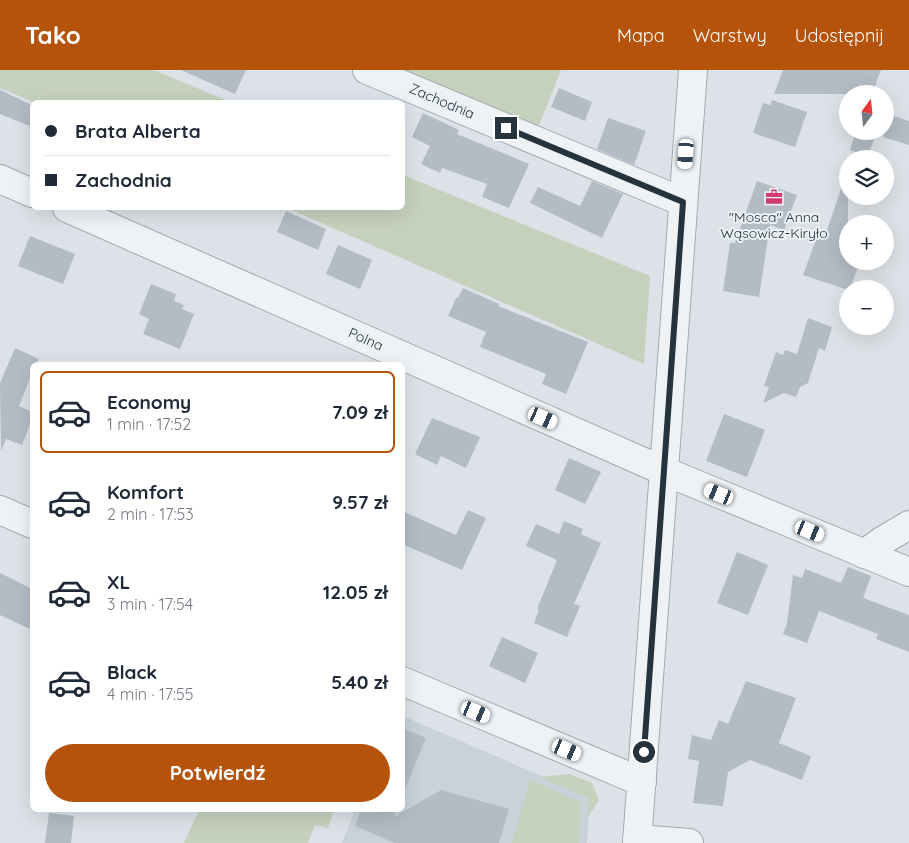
<!DOCTYPE html>
<html lang="pl">
<meta charset="utf-8">
<style>
body{margin:0;font-family:Quicksand,sans-serif;background:#f2f2f3;color:#1f2937;height:100vh;display:flex;flex-direction:column;font-size:19px;white-space:nowrap}
*{box-sizing:border-box;margin:0}
p{font-size:16px;color:#747a83}
.icon{flex:none;width:28px;height:28px;fill:none;stroke:currentColor;stroke-width:2;stroke-linecap:round;stroke-linejoin:round}
.map{position:relative;flex:1;overflow:hidden}
.details{position:absolute;left:30px;top:292px;width:375px;height:450px;display:flex;flex-direction:column;background:#fff;border-radius:8px;box-shadow:0 5px 20px #0002}
.details>*{flex:none}
.banner{position:absolute;left:30px;top:30px;width:375px;height:110px;border-radius:8px;box-shadow:0 5px 20px #0002;display:grid;align-content:center;height:110px;padding:0 15px;background:#fff}
.needle{width:32px;rotate:15deg}
.tools{position:absolute;left:839px;top:15px;display:grid;gap:10px}
.tools a{display:grid;place-items:center;width:55px;height:55px;border-radius:50%;background:#fff;box-shadow:0 5px 20px #0002;font-size:25px}
.end{position:absolute;width:22px;height:22px;margin:-11px;border:6px solid #25333d;background:#fff;box-shadow:0 0 0 2px #fff}
.from{border-radius:50%}
.car{position:absolute;width:15px;height:30px;margin:-15px -8px;border-radius:6px;box-shadow:0 0 4px 1px #0007;background:linear-gradient(#fff 24%,#345 0 40%,#fff 0 76%,#345 0 86%,#fff 0)}
.banner b{display:flex;align-items:center;gap:18px;height:48px;font-size:19px}
.banner b+b{border-top:1px solid #e0e1e3}
.banner i{width:12px;height:12px;background:#1f2937}
ul{padding:9px 0 0;list-style:none}
li{display:flex;align-items:center;gap:15px;height:82px;margin:0 10px 8px;padding:0 5px;border:2px solid transparent;border-radius:8px}
li div{flex:1}
li b{display:block;font-size:19px}
li em{font-style:normal;font-weight:700}
li.on{border-color:#b45309}
li>.icon{width:45px;height:45px;stroke-width:1.5}
.action{display:flex;gap:10px;margin-top:auto;padding:10px 15px}
.action a{flex:1;height:58px;border-radius:30px;background:#b45309;color:#fff;font-size:20px;font-weight:700;line-height:58px;text-align:center}
header{display:flex;align-items:center;gap:30px;box-sizing:border-box;height:70px;padding:0 25px;background:#b45309;color:#fff}
header strong{font-size:24px}
nav{display:flex;gap:28px;margin-inline-start:auto;font-size:18px}
.map>svg:first-child{display:block}
</style>
<header>
<strong>Tako</strong>
<nav><a>Mapa</a><a>Warstwy</a><a>Udostępnij</a></nav>
</header>
<div class="map">
<svg width="909" height="773" viewBox="0 0 909 773">
<rect width="100%" height="100%" fill="#dce2e7"/>
<!-- built -->
<path fill="#cad2d9" d="M403,646l187,81 -3,46h-245l13,-33h47z"/>
<!-- green -->
<g fill="#c6d1bd">
<path d="M0,0h154l76,32h-197l-33,-14z"/>
<path d="M394,0h167l-24,60z"/>
<path d="M403,105l247,101 -6,88 -357,-156h115z"/>
<path d="M569,704l23,9 7,17 -12,19 1,-21 -49,-21z"/>
<path d="M530,710l51,22 -2,41h-67z"/>
<path d="M199,740h135l-6,18 -13,-3 -7,18h-124z"/>
</g>
<!-- building -->
<g fill="#b3bcc4">
<path d="M181,0h65l-11,24z"/>
<path d="M783,0h98l-9,24h-98z"/>
<path d="M559,18l33,14 -7,19 -34,-14z"/>
<path d="M0,20l32,15v22l-32,-13z"/>
<path d="M772,30l35,12 -12,35 -42,-14 10,-30 7,2z"/>
<path d="M423,43l36,17 -2,4 72,30 -20,44 -27,-11 5,-13 -45,-16 -2,5 -19,-9 9,-18 -18,-9z"/>
<path d="M891,45l18,6v24l-26,-8z"/>
<path d="M608,48l38,13 -12,34 -37,-16z"/>
<path d="M856,61h7l12,5 -7,21 -18,-7z"/>
<path d="M844,110h4v81h12l-10,28 -2,1 -45,-15 14,-38 7,2z"/>
<path d="M592,111l31,13 -21,44 -72,-35 8,-16 42,19z"/>
<path d="M757,111l40,14 -13,35 -14,-5 -11,72 -36,-6 7,-48h5z"/>
<path d="M286,141l40,18 -8,21 -41,-18z"/>
<path d="M30,166l45,18 -12,30 -45,-18z"/>
<path d="M338,175l34,15 -12,29 -34,-15z"/>
<path d="M151,214l25,10 -2,7 10,4 -2,4 12,5 -14,35 -37,-15 6,-15 -10,-5z"/>
<path d="M463,218l36,16 -1,2 90,36 -22,52 -24,-10 4,-10 -66,-27 6,-15 -38,-16 8,-18h2z"/>
<path d="M808,248l24,9 -7,24 -6,-3 -11,35 -8,4 -4,10 -12,-4 -21,10 6,-16 -5,-1 12,-34 7,3 2,-5 12,4z"/>
<path d="M15,278l24,11 -3,6h-4v8l-13,33 13,6v7l-10,26 -16,-6 -5,12 -1,-68z"/>
<path d="M724,344l41,16 -18,47 -41,-16z"/>
<path d="M432,348l48,19 -14,31 -25,-12 -4,9 -22,-11z"/>
<path d="M569,388l32,14 -16,32 -30,-14z"/>
<path d="M468,440l18,8 -24,52 -60,-26v-33l54,24z"/>
<path d="M564,451l19,8 -2,5 20,9 -27,61 6,2 -13,31 -33,-14 5,-13 -2,-1 20,-49 -31,-14 10,-22 23,10z"/>
<path d="M737,482l31,13 -20,50 -31,-12z"/>
<path d="M848,497l23,9 -8,22 46,17v37l-33,-13 2,-5 -59,-23 -12,32 -24,-9 4,-11 6,-48 9,3 3,-9 36,14z"/>
<path d="M0,503l32,16v41l-32,-15z"/>
<path d="M502,567l36,16 -13,30 -36,-17z"/>
<path d="M746,611l50,17 -17,45 32,13 -9,24 -52,-20 -22,12 -5,34 -30,-3 6,-42 -11,-2 4,-24 19,5 8,-20 9,4z"/>
<path d="M402,658l24,10 -23,56h-1z"/>
<path d="M441,720l68,19 -10,34h-104l-40,-17 6,-16h36l-3,7z"/>
<path d="M49,743l25,3 -3,27h-26z"/>
</g>
<g fill="none" stroke-linecap="round" stroke-linejoin="round">
<!-- minor casing -->
<g stroke="#a1aab1" stroke-width="30">
<g id="minor">
<path d="M367,0l316,132"/>
<path d="M0,109l32,14"/>
<path d="M67,138l597,263 245,101"/>
<path d="M0,440l32,14"/>
<path d="M864,484l18,-13 27,-16"/>
<path d="M402,611l240,101"/>
<path d="M637,769l52,4"/>
<path d="M637,773l56,-773"/>
</g>
</g>
<!-- minor -->
<use href="#minor" stroke="#eef2f5" stroke-width="28"/>
</g>
<g fill="none" stroke-linecap="round" stroke-linejoin="round">
<!-- route -->
<path stroke="#25333d" stroke-width="6" d="M506,58l177,74 -39,550"/>
</g>
<!-- icons -->
<defs>
<g id="office-bare" transform="scale(1.35)"><path d="M-6-3h4V-5.5h4V-3h4V5H-6ZM-1-4.5V-3h2v-1.5ZM-6 0V1H6V0Z" fill="#d23a70" stroke="#ebf1f4" stroke-width="2.5" paint-order="stroke"/></g>
</defs>
<g fill-rule="evenodd">
<use href="#office-bare" x="774" y="127"/>
</g>
<g text-anchor="middle" dominant-baseline="central" stroke-width="4" stroke-linejoin="round" paint-order="stroke">
<!-- street labels -->
<g font-size="14" fill="#25333d" stroke="#ebf1f4">
<text transform="translate(442 31) rotate(23)">Zachodnia</text>
<text transform="translate(366 269) rotate(24)">Polna</text>
</g>
<!-- poi labels -->
<g font-size="14" fill="#25333d" stroke="#ebf1f4">
<text x="774" y="147">"Mosca" Anna<tspan x="774" dy="16">Wąsowicz-Kiryło</tspan></text>
</g>
</g>
</svg>
<div class="tools">
<a><svg class="needle" viewBox="-14 -14 28 28"><path d="M0-13l5 13h-10z" fill="#e53935"/><path d="M0 13l5-13h-10z" fill="#747a83"/></svg></a>
<a><svg class="icon" aria-label="layers" viewBox="0 0 24 24"><path d="M12 4l9 5-9 5-9-5zM3 14l9 5 9-5"/></svg></a>
<a>+</a>
<a>−</a>
</div>
<i class="end from" style="left:644px;top:682px"></i>
<i class="end" style="left:506px;top:58px"></i>
<i class="car" style="left:686px;top:84px;rotate:184deg"></i>
<i class="car" style="left:543px;top:348px;rotate:114deg"></i>
<i class="car" style="left:719px;top:424px;rotate:292deg"></i>
<i class="car" style="left:810px;top:461px;rotate:112deg"></i>
<i class="car" style="left:476px;top:642px;rotate:113deg"></i>
<i class="car" style="left:567px;top:680px;rotate:113deg"></i>
<div class="banner">
<b><i class="from"></i>Brata Alberta</b>
<b><i></i>Zachodnia</b>
</div>
<section class="details">
<ul>
<li class="on"><svg class="icon" aria-label="car" viewBox="0 0 24 24"><path d="M5 17H2v-5l4-1 3-4h7l3 4 3 1v5h-3M9 17h6M6 11h13"/><circle cx="7" cy="17" r="2"/><circle cx="17" cy="17" r="2"/></svg><div><b>Economy</b><p>1 min · 17:52</p></div><em>7.09 zł</em></li>
<li><svg class="icon" aria-label="car" viewBox="0 0 24 24"><path d="M5 17H2v-5l4-1 3-4h7l3 4 3 1v5h-3M9 17h6M6 11h13"/><circle cx="7" cy="17" r="2"/><circle cx="17" cy="17" r="2"/></svg><div><b>Komfort</b><p>2 min · 17:53</p></div><em>9.57 zł</em></li>
<li><svg class="icon" aria-label="car" viewBox="0 0 24 24"><path d="M5 17H2v-5l4-1 3-4h7l3 4 3 1v5h-3M9 17h6M6 11h13"/><circle cx="7" cy="17" r="2"/><circle cx="17" cy="17" r="2"/></svg><div><b>XL</b><p>3 min · 17:54</p></div><em>12.05 zł</em></li>
<li><svg class="icon" aria-label="car" viewBox="0 0 24 24"><path d="M5 17H2v-5l4-1 3-4h7l3 4 3 1v5h-3M9 17h6M6 11h13"/><circle cx="7" cy="17" r="2"/><circle cx="17" cy="17" r="2"/></svg><div><b>Black</b><p>4 min · 17:55</p></div><em>5.40 zł</em></li>
</ul>
<div class="action"><a>Potwierdź</a></div>
</section>
</div>
